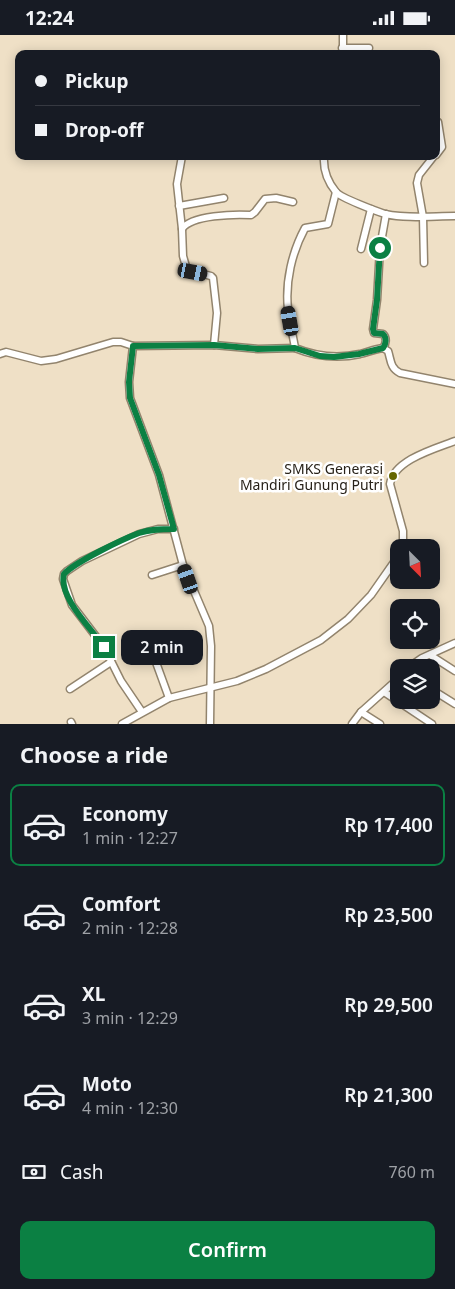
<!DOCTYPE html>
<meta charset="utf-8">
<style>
body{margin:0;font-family:"Noto Sans",sans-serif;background:#242831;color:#f1f3f6;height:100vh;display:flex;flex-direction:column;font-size:19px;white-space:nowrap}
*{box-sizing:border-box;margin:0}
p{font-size:16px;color:#9ea1a6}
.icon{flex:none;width:28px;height:28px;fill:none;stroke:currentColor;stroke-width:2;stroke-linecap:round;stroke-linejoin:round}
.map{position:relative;height:689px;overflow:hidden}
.details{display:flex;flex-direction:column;background:#171b24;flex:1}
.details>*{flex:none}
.hud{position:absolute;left:15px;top:15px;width:425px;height:110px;border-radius:10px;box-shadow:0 2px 12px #0003;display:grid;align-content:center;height:110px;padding:0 20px;background:#171b24}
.needle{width:32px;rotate:156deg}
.buttons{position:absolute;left:390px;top:504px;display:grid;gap:10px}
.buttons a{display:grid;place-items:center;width:50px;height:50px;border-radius:10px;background:#171b24;box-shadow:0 2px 12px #0003;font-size:25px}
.end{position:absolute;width:22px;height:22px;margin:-11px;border:6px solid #0b8043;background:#fff;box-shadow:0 0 0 2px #fff}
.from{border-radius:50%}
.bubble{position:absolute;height:35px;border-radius:10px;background:#171b24;box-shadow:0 2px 12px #0003;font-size:16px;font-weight:600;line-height:35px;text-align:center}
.car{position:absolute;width:15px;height:30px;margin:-15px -8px;border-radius:6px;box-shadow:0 0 4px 1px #0007;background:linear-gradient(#222 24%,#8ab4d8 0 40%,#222 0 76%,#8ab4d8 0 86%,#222 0)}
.hud b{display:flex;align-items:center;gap:18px;height:48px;font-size:19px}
.hud b+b{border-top:1px solid #363941}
.hud i{width:12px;height:12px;background:#f1f3f6}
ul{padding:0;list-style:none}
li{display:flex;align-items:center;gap:15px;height:82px;margin:0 10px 8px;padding:0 10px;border:2px solid transparent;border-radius:10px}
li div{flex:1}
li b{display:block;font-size:19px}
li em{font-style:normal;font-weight:600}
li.on{border-color:#0b8043}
li>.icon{width:45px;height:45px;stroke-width:1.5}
h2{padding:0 20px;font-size:22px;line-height:60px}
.pay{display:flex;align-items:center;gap:12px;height:55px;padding:0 20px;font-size:19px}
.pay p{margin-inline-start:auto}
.action{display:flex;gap:10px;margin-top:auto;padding:10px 20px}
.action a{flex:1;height:58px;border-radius:10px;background:#0b8043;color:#fff;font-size:20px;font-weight:600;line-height:58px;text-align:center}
.status{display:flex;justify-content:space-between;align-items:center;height:35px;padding:0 25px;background:#171b24;direction:ltr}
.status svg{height:14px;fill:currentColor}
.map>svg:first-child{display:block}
</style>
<div class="status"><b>12:24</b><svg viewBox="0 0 49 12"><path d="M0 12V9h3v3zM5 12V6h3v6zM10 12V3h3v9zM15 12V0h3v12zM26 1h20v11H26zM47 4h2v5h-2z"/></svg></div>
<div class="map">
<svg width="455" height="689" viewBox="0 0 455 689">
<rect width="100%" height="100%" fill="#efe0c6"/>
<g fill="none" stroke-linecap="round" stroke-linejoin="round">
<!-- street casing -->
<g stroke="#92846d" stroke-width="9">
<g id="street">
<path d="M342,13h27"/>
<path d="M343,19v-19"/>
<path d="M436,120l6,-8 -4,-25"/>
<path d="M324,121c-1,14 3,25 12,36 5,6 40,19 49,22 22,5 48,2 70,2"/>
<path d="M336,157l-8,32 -23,4c-13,24 -20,54 -17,81 1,13 5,26 7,39 22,9 42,11 65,6 8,-2 15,-5 23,-6"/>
<path d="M179,171l45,-8"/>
<path d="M182,194l-5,-45 5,-28"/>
<path d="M361,214l10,-40"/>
<path d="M424,228l-1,-46 -6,-34 2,-8 15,-19"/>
<path d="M214,310l3,-32 -4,-35 -2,-2 -24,-6 -4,-14 -1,-27c9,-14 53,-15 69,-14l4,-3 10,-13 11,-1 17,4"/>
<path d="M133,311l81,-1 44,4 37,-1"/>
<path d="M383,313c3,-4 4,-10 0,-14l-9,-1 -1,-4 4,-29 3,-52 6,-34"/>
<path d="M383,313l5,3c3,9 2,17 12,22l55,11"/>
<path d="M0,319l6,-2 35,9 15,-2 57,-17h8l12,4 -4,36 1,16 29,77 24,90 26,61 2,20 -1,78"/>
<path d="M403,512v-16l-13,-47c4,-24 44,-35 65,-43"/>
<path d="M152,540l31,-10"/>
<path d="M150,611l19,52"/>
<path d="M430,620l25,16"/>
<path d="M409,632l13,-9 33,-15"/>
<path d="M70,654l41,-27"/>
<path d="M431,654l24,15"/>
<path d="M384,657l48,32"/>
<path d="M142,677l-21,-31 -17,-34 -32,-42 -9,-26 1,-5 3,-3 15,-10 57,-27 19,-5h16"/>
<path d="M361,677l19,12"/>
<path d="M71,687l1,2"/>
<path d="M122,689l47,-26 68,-17 29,-12 55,-29 27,-21 23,-24 28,-40"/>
<path d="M352,689l9,-12 38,-34"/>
</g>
</g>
<!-- street -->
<use href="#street" stroke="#fff" stroke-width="6"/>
</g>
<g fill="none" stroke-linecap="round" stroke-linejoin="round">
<!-- route -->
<path stroke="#0b8043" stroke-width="6" d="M104,612c-12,-18 -46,-50 -40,-73 11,-12 59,-35 75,-41 12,-4 23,-4 35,-4l-15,-54 -29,-77 -1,-16 4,-36 81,-1 44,4 37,-1 25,8 14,1 25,-3 24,-6c3,-4 4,-10 0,-14l-9,-1 -1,-4 4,-29 3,-52"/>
</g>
<!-- markers -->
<circle fill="#660" stroke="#fff" stroke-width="2" cx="393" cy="441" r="5"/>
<g text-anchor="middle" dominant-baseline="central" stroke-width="5" stroke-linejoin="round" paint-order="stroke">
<!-- poi labels -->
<g font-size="14" fill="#272118" stroke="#fff" text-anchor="end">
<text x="383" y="433">SMKS Generasi<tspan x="383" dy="16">Mandiri Gunung Putri</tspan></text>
</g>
</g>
</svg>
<div class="buttons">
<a><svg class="needle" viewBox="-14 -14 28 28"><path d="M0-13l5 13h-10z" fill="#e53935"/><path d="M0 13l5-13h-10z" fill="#9ea1a6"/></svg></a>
<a><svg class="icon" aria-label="locate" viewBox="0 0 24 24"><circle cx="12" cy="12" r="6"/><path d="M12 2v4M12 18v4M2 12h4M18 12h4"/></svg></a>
<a><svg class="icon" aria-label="layers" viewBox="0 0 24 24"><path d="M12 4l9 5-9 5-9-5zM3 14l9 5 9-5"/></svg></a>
</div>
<i class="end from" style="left:380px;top:213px"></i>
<i class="end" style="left:104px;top:612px"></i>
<div class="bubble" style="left:121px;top:595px;width:82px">2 min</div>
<i class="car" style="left:193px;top:237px;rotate:101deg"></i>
<i class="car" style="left:290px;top:286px;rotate:350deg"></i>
<i class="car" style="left:188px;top:544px;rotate:341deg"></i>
<div class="hud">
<b><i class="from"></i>Pickup</b>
<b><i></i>Drop-off</b>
</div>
</div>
<section class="details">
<h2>Choose a ride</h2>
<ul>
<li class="on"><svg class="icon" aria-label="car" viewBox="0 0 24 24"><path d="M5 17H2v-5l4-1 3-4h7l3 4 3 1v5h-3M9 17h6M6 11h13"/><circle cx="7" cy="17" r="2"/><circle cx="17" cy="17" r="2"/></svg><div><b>Economy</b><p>1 min · 12:27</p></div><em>Rp 17,400</em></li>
<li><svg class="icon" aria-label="car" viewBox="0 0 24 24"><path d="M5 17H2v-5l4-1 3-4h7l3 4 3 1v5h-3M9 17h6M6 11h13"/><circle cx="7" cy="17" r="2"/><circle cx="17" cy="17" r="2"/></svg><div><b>Comfort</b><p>2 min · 12:28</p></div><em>Rp 23,500</em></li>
<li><svg class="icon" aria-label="car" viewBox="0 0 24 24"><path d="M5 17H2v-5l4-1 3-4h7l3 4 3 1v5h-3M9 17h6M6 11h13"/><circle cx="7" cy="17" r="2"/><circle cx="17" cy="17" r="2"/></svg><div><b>XL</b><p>3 min · 12:29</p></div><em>Rp 29,500</em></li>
<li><svg class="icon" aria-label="car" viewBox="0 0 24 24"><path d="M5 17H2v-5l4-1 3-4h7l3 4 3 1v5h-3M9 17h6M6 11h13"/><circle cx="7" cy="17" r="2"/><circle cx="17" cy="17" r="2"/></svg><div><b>Moto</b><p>4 min · 12:30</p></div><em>Rp 21,300</em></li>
</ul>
<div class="pay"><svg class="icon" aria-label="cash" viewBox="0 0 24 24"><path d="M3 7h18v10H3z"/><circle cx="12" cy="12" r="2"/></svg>Cash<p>760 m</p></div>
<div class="action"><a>Confirm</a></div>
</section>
